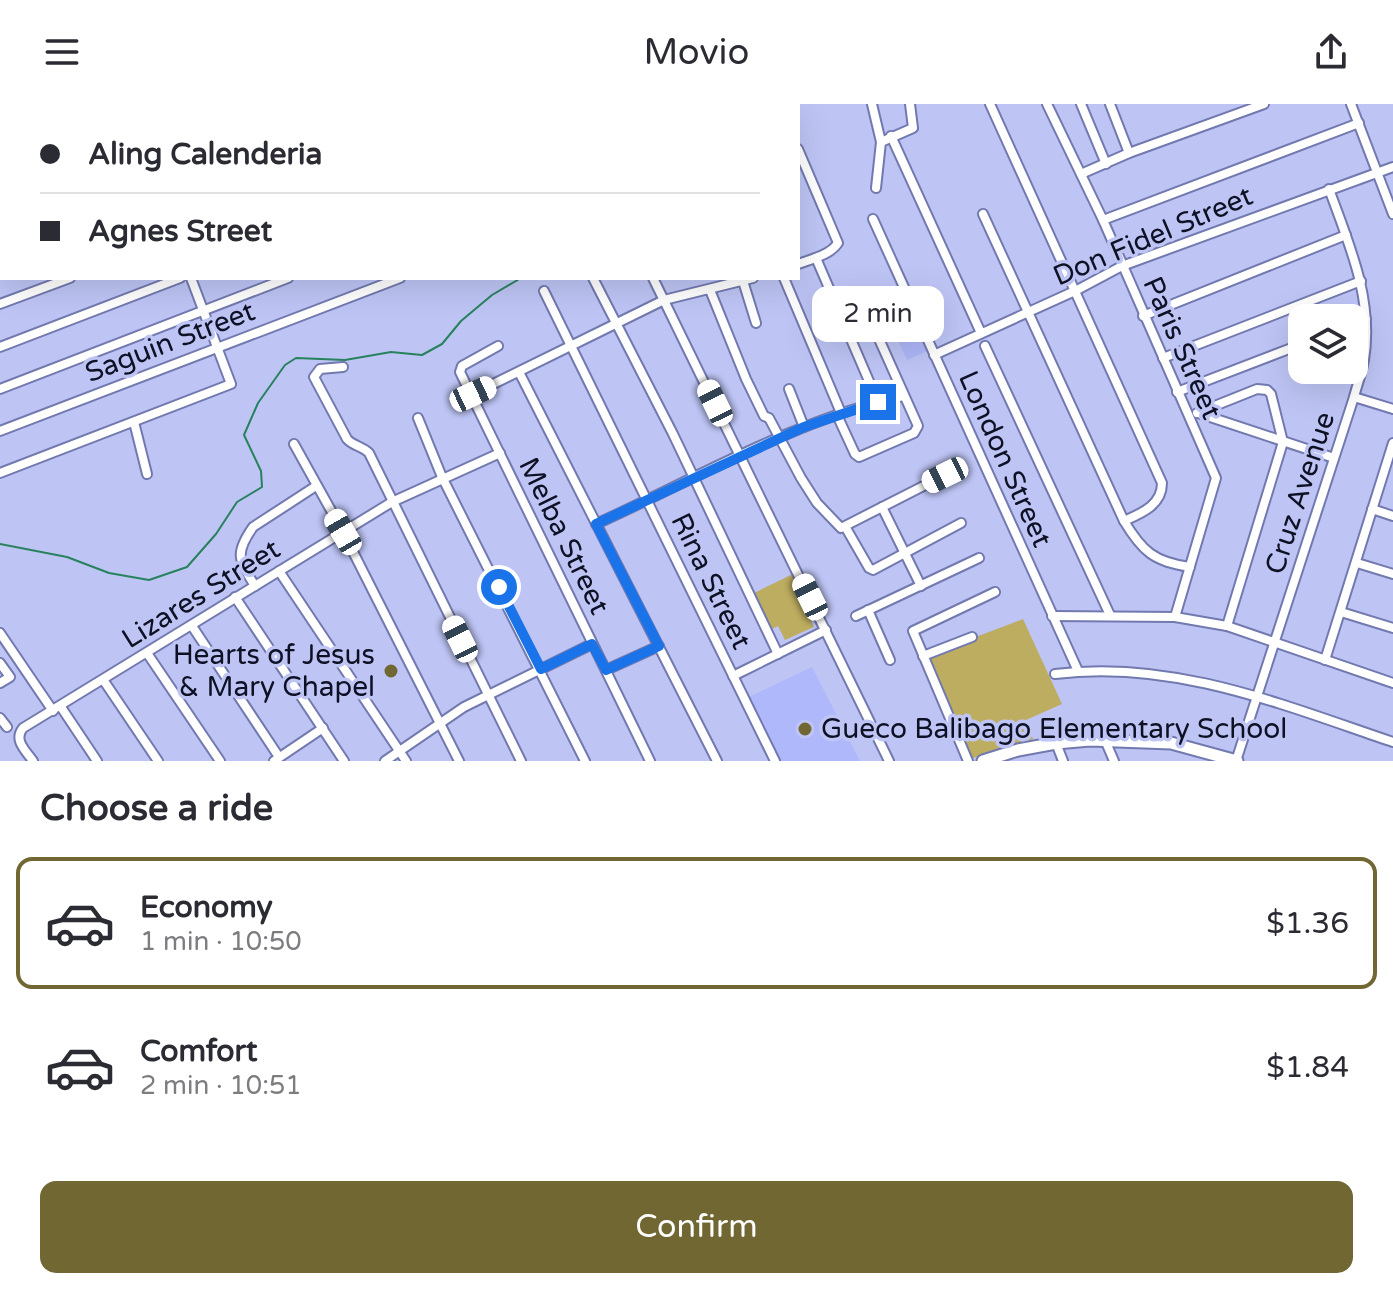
<!DOCTYPE html>
<meta charset="utf-8">
<style>
body{margin:0;font-family:"Varela Round",sans-serif;background:#f7f7f7;color:#2b2b33;height:100vh;display:flex;flex-direction:column;font-size:30px;white-space:nowrap}
*{box-sizing:border-box;margin:0}
p{font-size:26px;color:#7c7c81}
.icon{flex:none;width:44px;height:44px;fill:none;stroke:currentColor;stroke-width:2;stroke-linecap:round;stroke-linejoin:round}
.map{position:relative;height:657px;overflow:hidden}
.side{display:flex;flex-direction:column;background:#fff;flex:1}
.side>*{flex:none}
.hud{position:absolute;left:0px;top:0px;width:800px;height:176px;box-shadow:0 8px 32px #0002;display:grid;align-content:center;height:176px;padding:0 40px;background:#fff}
.buttons{position:absolute;left:1288px;top:200px;display:grid;gap:16px}
.buttons a{display:grid;place-items:center;width:80px;height:80px;border-radius:16px;background:#fff;box-shadow:0 8px 32px #0002;font-size:40px}
.end{position:absolute;width:36px;height:36px;margin:-18px;border:10px solid #1a73e8;background:#fff;box-shadow:0 0 0 4px #fff}
.from{border-radius:50%}
.bubble{position:absolute;height:56px;border-radius:16px;background:#fff;box-shadow:0 8px 32px #0002;font-size:26px;font-weight:600;line-height:56px;text-align:center}
.car{position:absolute;width:24px;height:48px;margin:-24px -12px;border-radius:10px;box-shadow:0 0 6px 2px #0007;background:linear-gradient(#fff 24%,#345 0 40%,#fff 0 76%,#345 0 86%,#fff 0)}
.hud b{display:flex;align-items:center;gap:28px;height:76px;font-size:30px}
.hud b+b{border-top:2px solid #e1e1e2}
.hud i{width:20px;height:20px;background:#2b2b33}
ul{padding:0;list-style:none}
li{display:flex;align-items:center;gap:24px;height:132px;margin:0 16px 12px;padding:0 24px;border:4px solid transparent;border-radius:16px}
li div{flex:1}
li b{display:block;font-size:30px}
li em{font-style:normal;font-weight:600}
li.on{border-color:#716733}
li>.icon{width:72px;height:72px;stroke-width:1.5}
h2{padding:0 40px;font-size:36px;line-height:96px}
.primary-button{display:flex;gap:16px;margin-top:auto;padding:16px 40px}
.primary-button a{flex:1;height:92px;border-radius:16px;background:#716733;color:#fff;font-size:32px;font-weight:600;line-height:92px;text-align:center}
header{display:flex;justify-content:space-between;align-items:center;height:104px;padding:0 40px;background:#fff;font-size:36px;font-weight:600}
.map>svg:first-child{display:block}
</style>
<header><svg class="icon" aria-label="menu" viewBox="0 0 24 24"><path d="M4 6h16M4 12h16M4 18h16"/></svg>Movio<svg class="icon" aria-label="share" viewBox="0 0 24 24"><path d="M12 15V3M7 8l5-5 5 5M5 13v7h14v-7"/></svg></header>
<div class="map">
<svg width="1393" height="657" viewBox="0 0 1393 657">
<rect width="100%" height="100%" fill="#bec5f5"/>
<!-- built -->
<g fill="#afb8fa">
<path d="M915,221l12,26 -20,9 -12,-26z"/>
<path d="M812,563l48,94h-79l-32,-64z"/>
</g>
<!-- green -->
<g fill="#bdad61">
<path d="M793,470l18,35 -4,3 7,15 -29,13 -7,-14 -6,3 -18,-36z"/>
<path d="M1023,515l39,85 -36,16 7,19 -63,20 -42,-104z"/>
</g>
<g fill="none" stroke-linecap="round" stroke-linejoin="round">
<!-- stream -->
<g stroke="#28825d" stroke-width="2">
<path d="M670,2l2,-2"/>
<path d="M0,440l67,13 42,16 40,7 38,-13 29,-33 21,-32 25,-15 -1,-16 -17,-36 14,-32 27,-38 11,-7 49,2 46,-8 31,3 20,-11 19,-23 31,-26 29,-17"/>
</g>
<!-- minor casing -->
<g stroke="#7279af" stroke-width="12">
<g id="minor">
<path d="M122,0l1,2"/>
<path d="M374,0l1,2"/>
<path d="M415,0v2"/>
<path d="M456,0v2"/>
<path d="M497,0l1,2"/>
<path d="M872,0l9,38"/>
<path d="M990,0l172,379c0,22 -20,30 -38,38"/>
<path d="M1047,0l56,116 113,258 -41,139"/>
<path d="M1081,0l25,60"/>
<path d="M1110,0l19,49"/>
<path d="M1351,0l42,110"/>
<path d="M85,2l5,-2"/>
<path d="M195,2l5,-2"/>
<path d="M295,2l5,-2"/>
<path d="M529,2l6,-2"/>
<path d="M891,32l90,197"/>
<path d="M0,33h2"/>
<path d="M798,45l40,94c-8,12 -26,16 -40,21"/>
<path d="M1081,70l48,-21 135,-49"/>
<path d="M0,75l2,-1"/>
<path d="M876,84l5,-46 32,-14 -3,-24"/>
<path d="M983,110l141,307c18,30 30,41 66,46"/>
<path d="M873,115l205,452"/>
<path d="M1103,116l256,-97"/>
<path d="M0,117l2,-1"/>
<path d="M816,154l62,144"/>
<path d="M0,159l2,-1"/>
<path d="M593,174l80,156 105,220"/>
<path d="M653,174l236,483"/>
<path d="M784,174l57,135"/>
<path d="M743,177l13,42"/>
<path d="M710,186l36,89 18,37 5,2 32,60 16,25 24,25 104,-53"/>
<path d="M544,187l231,470"/>
<path d="M0,200l70,-26"/>
<path d="M1143,212l203,-81"/>
<path d="M1354,220l12,-5"/>
<path d="M498,242l-36,20 -2,6 190,389"/>
<path d="M985,242l125,269"/>
<path d="M0,243l180,-69"/>
<path d="M934,251l143,-65 45,-24 271,-99"/>
<path d="M1163,254l198,-77"/>
<path d="M343,263l-23,2 -6,8 33,62c6,7 15,7 22,14l152,308"/>
<path d="M519,268l198,389"/>
<path d="M0,285l288,-111"/>
<path d="M789,285l15,38"/>
<path d="M1177,288l125,-48"/>
<path d="M473,290l191,-94 89,-22"/>
<path d="M1354,293l39,12"/>
<path d="M1197,309l60,-24 10,1 4,4 12,48 -56,184"/>
<path d="M1198,309l136,45"/>
<path d="M837,311l18,39 4,3 55,-24 4,-7 -56,-125"/>
<path d="M418,314l24,59 143,284"/>
<path d="M134,318l13,52"/>
<path d="M0,327l400,-153"/>
<path d="M294,340l49,88 116,229"/>
<path d="M0,369l231,-89 -40,-106"/>
<path d="M882,403l39,79"/>
<path d="M1372,405l21,7"/>
<path d="M596,420c100,-45 198,-104 307,-128"/>
<path d="M846,424l23,40 4,2 88,-47"/>
<path d="M1357,459l36,11"/>
<path d="M279,467l127,190"/>
<path d="M255,482c-16,-26 -21,-32 -2,-59l63,-41"/>
<path d="M235,493l109,164"/>
<path d="M868,506l22,50"/>
<path d="M1341,508l52,16"/>
<path d="M856,512l123,-58"/>
<path d="M1052,512l123,1 52,9 166,57"/>
<path d="M192,522l87,131"/>
<path d="M0,529l53,78"/>
<path d="M147,549l73,108"/>
<path d="M923,552l49,-19"/>
<path d="M1325,556l68,-217"/>
<path d="M0,559l10,14 -10,6"/>
<path d="M606,566l53,-24"/>
<path d="M1055,570c118,-15 228,31 338,68"/>
<path d="M733,572l93,-46"/>
<path d="M104,577l54,80"/>
<path d="M61,603l36,54"/>
<path d="M0,614l7,9"/>
<path d="M1105,636l9,21"/>
<path d="M1056,639l7,18"/>
<path d="M33,657c-7,-10 -20,-21 -10,-33l369,-226 108,-49"/>
<path d="M274,657l49,-33"/>
<path d="M385,657l79,-54 128,-63"/>
<path d="M968,657l-55,-130 82,-39"/>
<path d="M1236,657l118,-364c3,-12 8,-24 10,-37 10,-60 -15,-116 -35,-171"/>
</g>
</g>
<!-- major casing -->
<g stroke="#7279af" stroke-width="15">
<path id="major" d="M983,657l35,-11 38,-7 34,-3 81,3 66,18"/>
</g>
<!-- minor -->
<use href="#minor" stroke="#fff" stroke-width="8"/>
<!-- major -->
<use href="#major" stroke="#fff" stroke-width="11"/>
</g>
<g fill="none" stroke-linecap="round" stroke-linejoin="round">
<!-- route -->
<path stroke="#1a73e8" stroke-width="10" d="M499,483l42,82 51,-25 14,26 53,-24 -63,-122 208,-97 74,-25"/>
</g>
<!-- markers -->
<g fill="#716733" stroke="#bec5f5" stroke-width="3">
<circle cx="391" cy="567" r="8"/>
<circle cx="805" cy="625" r="8"/>
</g>
<g text-anchor="middle" dominant-baseline="central" stroke-width="7" stroke-linejoin="round" paint-order="stroke">
<!-- street labels -->
<g font-size="28" fill="#0e1024" stroke="#bec5f5">
<text transform="translate(1153 132) rotate(-23)">Don Fidel Street</text>
<text transform="translate(170 238) rotate(-21)">Saguin Street</text>
<text transform="translate(1182 244) rotate(66)">Paris Street</text>
<text transform="translate(1005 355) rotate(66)">London Street</text>
<text transform="translate(1300 389) rotate(-72)">Cruz Avenue</text>
<text transform="translate(564 432) rotate(64)">Melba Street</text>
<text transform="translate(711 477) rotate(64)">Rina Street</text>
<text transform="translate(201 490) rotate(-32)">Lizares Street</text>
</g>
<!-- poi labels -->
<g font-size="28" fill="#0e1024" stroke="#bec5f5" text-anchor="end">
<text x="375" y="551">Hearts of Jesus<tspan x="375" dy="32">&amp; Mary Chapel</tspan></text>
<text x="821" y="625" text-anchor="start">Gueco Balibago Elementary School</text>
</g>
</g>
</svg>
<div class="buttons">
<a><svg class="icon" aria-label="layers" viewBox="0 0 24 24"><path d="M12 4l9 5-9 5-9-5zM3 14l9 5 9-5"/></svg></a>
</div>
<i class="end from" style="left:499px;top:483px"></i>
<i class="end" style="left:878px;top:298px"></i>
<div class="bubble" style="left:812px;top:182px;width:132px">2 min</div>
<i class="car" style="left:473px;top:290px;rotate:65deg"></i>
<i class="car" style="left:715px;top:299px;rotate:334deg"></i>
<i class="car" style="left:945px;top:371px;rotate:244deg"></i>
<i class="car" style="left:343px;top:428px;rotate:330deg"></i>
<i class="car" style="left:810px;top:493px;rotate:334deg"></i>
<i class="car" style="left:460px;top:535px;rotate:334deg"></i>
<div class="hud">
<b><i class="from"></i>Aling Calenderia</b>
<b><i></i>Agnes Street</b>
</div>
</div>
<section class="side">
<h2>Choose a ride</h2>
<ul>
<li class="on"><svg class="icon" aria-label="car" viewBox="0 0 24 24"><path d="M5 17H2v-5l4-1 3-4h7l3 4 3 1v5h-3M9 17h6M6 11h13"/><circle cx="7" cy="17" r="2"/><circle cx="17" cy="17" r="2"/></svg><div><b>Economy</b><p>1 min · 10:50</p></div><em>$1.36</em></li>
<li><svg class="icon" aria-label="car" viewBox="0 0 24 24"><path d="M5 17H2v-5l4-1 3-4h7l3 4 3 1v5h-3M9 17h6M6 11h13"/><circle cx="7" cy="17" r="2"/><circle cx="17" cy="17" r="2"/></svg><div><b>Comfort</b><p>2 min · 10:51</p></div><em>$1.84</em></li>
</ul>
<div class="primary-button"><a>Confirm</a></div>
</section>
